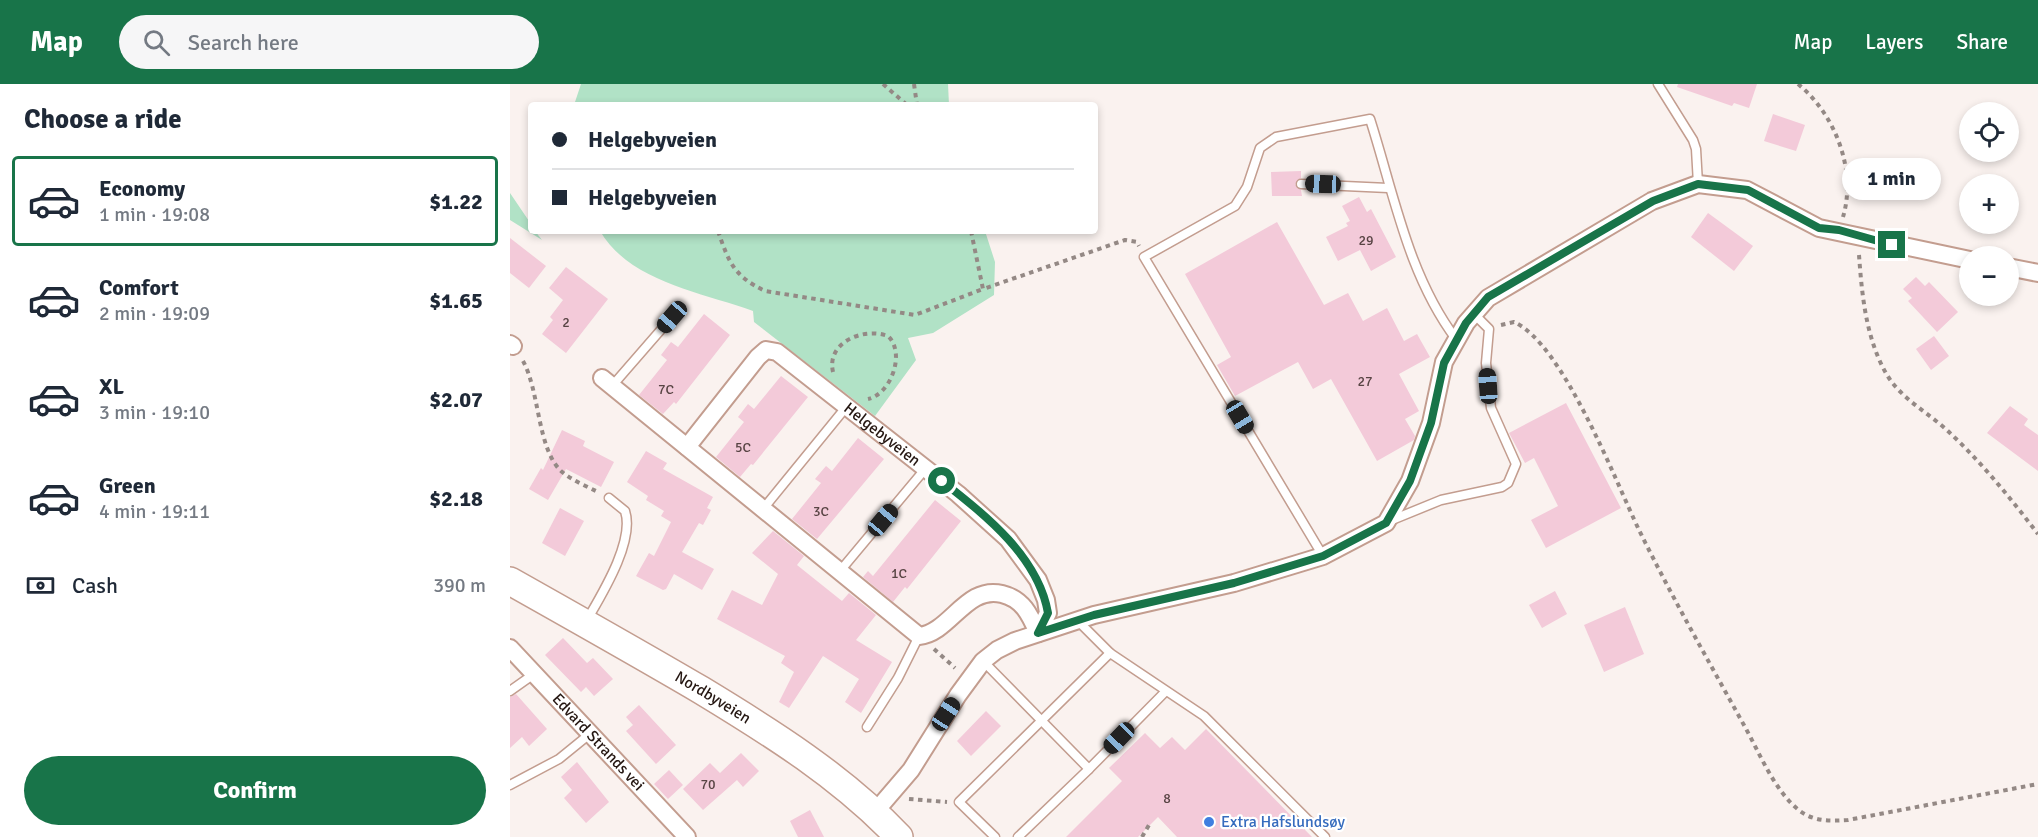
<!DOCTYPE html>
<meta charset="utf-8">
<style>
body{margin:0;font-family:Signika,sans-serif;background:#f6f6f7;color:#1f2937;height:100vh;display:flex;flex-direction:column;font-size:22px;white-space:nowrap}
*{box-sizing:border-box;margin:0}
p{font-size:20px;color:#747a83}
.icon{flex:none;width:33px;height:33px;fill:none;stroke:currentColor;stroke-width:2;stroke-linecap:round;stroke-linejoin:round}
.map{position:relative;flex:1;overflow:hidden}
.drawer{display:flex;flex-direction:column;background:#fff;width:510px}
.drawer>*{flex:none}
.guide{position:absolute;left:18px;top:18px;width:570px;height:132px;border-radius:6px;box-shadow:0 3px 9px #0003;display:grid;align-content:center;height:132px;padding:0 24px;background:#fff}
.tools{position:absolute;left:1449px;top:18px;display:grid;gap:12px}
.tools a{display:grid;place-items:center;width:60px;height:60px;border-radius:50%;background:#fff;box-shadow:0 3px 9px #0003;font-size:30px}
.end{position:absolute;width:27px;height:27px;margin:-14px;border:8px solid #187449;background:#fff;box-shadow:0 0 0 3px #fff}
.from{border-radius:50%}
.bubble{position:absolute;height:42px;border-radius:21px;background:#fff;box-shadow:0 3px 9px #0003;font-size:20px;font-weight:800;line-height:42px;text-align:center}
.car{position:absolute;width:18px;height:36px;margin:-18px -9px;border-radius:8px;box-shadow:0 0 4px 2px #0007;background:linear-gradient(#222 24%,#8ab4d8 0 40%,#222 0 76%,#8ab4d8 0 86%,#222 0)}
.guide b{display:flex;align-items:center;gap:21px;height:57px;font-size:22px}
.guide b+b{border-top:2px solid #e0e1e3}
.guide i{width:15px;height:15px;background:#1f2937}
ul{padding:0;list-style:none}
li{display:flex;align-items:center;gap:18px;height:90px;margin:0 12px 9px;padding:0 12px;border:3px solid transparent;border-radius:6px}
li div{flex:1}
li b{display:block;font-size:22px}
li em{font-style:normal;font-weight:800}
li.current{border-color:#187449}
li>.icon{width:54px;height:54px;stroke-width:1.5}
h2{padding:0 24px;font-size:27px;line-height:72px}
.pay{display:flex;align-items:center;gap:15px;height:66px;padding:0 24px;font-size:22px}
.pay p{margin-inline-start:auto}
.action{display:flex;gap:12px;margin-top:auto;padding:12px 24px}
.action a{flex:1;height:69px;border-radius:36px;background:#187449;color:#fff;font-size:24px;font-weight:800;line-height:69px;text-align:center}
header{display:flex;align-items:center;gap:36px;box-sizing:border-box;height:84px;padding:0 30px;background:#187449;color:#fff}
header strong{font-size:28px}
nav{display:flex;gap:33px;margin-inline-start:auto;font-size:21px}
.search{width:420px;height:54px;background:#f6f6f7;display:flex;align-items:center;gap:15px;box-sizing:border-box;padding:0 21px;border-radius:33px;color:#747a83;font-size:22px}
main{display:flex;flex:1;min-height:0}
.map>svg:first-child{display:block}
</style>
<header>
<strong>Map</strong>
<div class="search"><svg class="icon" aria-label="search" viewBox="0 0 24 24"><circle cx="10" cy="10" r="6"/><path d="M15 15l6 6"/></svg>Search here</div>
<nav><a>Map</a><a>Layers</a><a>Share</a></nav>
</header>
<main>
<section class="drawer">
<h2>Choose a ride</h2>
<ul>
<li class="current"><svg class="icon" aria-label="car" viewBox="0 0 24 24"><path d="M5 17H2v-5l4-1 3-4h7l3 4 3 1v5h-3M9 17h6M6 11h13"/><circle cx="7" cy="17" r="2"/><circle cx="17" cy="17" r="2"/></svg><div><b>Economy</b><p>1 min · 19:08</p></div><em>$1.22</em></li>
<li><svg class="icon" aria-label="car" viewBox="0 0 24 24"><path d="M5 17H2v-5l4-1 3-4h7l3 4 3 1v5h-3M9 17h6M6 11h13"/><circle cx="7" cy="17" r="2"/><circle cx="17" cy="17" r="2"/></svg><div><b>Comfort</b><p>2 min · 19:09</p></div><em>$1.65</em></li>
<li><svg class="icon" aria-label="car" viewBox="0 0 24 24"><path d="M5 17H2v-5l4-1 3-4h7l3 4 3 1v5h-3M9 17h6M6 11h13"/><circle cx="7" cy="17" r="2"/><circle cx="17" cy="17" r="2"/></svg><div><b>XL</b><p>3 min · 19:10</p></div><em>$2.07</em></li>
<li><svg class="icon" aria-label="car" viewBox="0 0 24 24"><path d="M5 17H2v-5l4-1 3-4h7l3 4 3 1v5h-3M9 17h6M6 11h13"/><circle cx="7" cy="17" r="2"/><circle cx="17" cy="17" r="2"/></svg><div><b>Green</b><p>4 min · 19:11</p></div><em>$2.18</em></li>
</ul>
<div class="pay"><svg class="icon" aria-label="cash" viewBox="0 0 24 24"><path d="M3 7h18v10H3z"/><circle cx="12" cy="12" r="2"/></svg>Cash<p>390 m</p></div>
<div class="action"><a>Confirm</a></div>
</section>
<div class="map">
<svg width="1528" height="753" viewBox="0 0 1528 753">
<rect width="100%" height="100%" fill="#faf2ef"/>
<!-- green -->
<g fill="#b1e2c6">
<path d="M71,0h367l1,21h-375z"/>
<path d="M0,109l21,31v7h4l7,9 -32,-20z"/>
<path d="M90,147h385l10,31 -1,33 -61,38 -25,5 8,22 -41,56 -121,-94 -1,-11c-52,-19 -123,-29 -153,-80z"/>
</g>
<!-- building -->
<g fill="#f3cad9">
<path d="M1168,0h79l-8,24 -15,-5 -2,3 -55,-19z"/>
<path d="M1263,30l32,11 -9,26 -32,-10z"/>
<path d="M791,87v7l-6,6 6,6 1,6h-30l-1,-24z"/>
<path d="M849,113l8,15 4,-3 25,48 -25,14 -11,-21 -22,11 -12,-24 22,-11 -2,-3 4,-2 -8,-15z"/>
<path d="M1198,129l45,33 -19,25 -43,-34z"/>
<path d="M767,138l47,83 24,-12 15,28 24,-13 17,33 13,-7 13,23 -31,17 20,37 -14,8 10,17 -1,4 -37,21 -46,-82 -18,10 -15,-27 -63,34 -18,-31 14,-8 -46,-83z"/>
<path d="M0,154l36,28 -17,22 -19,-15z"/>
<path d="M56,183l42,32 -42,54 -24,-19 11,-14 -3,-3 13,-17 -14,-12z"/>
<path d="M1406,193l9,9 4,-4 29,30 -21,20 -29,-31 4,-3 -9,-9z"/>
<path d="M194,230l26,21 -54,69 -2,-2 -11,12 -24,-19 28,-35 -6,-5 10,-13 7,5z"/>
<path d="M1424,252l15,20 -18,14 -15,-21z"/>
<path d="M271,292l27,21 -55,68 -2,-1 -11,13 -24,-20 28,-35 -6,-5 10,-13 6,5z"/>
<path d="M1056,319l55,105 -75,40 -15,-28 27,-14 -24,-48 -9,5 -16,-30z"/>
<path d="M1500,322l18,13 -4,6 14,10v36l-51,-38z"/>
<path d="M52,346l23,11 -2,5 31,16 -13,25 -35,-18 -18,31 -19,-11 12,-21 2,2z"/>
<path d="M348,354l26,21 -67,80 -25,-20 29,-36 -6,-4 11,-13 6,5z"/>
<path d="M136,367l21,12 -4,6 50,28 -6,11 4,2 -8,15 -4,-2 -17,29 32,17 -12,21 -28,-16 -8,15 -3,1 -27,-14 13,-23 5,3 17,-34 -10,-6 3,-5 -18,-11 2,-4 -21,-14z"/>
<path d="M425,416l26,21 -54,68 -2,-2 -12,15 -30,-25 5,-6 5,5z"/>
<path d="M50,424l24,13 -19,35 -23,-13z"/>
<path d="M263,447l31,25 -7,9 45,36 7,-8 27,22 -20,25 36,22 -31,51 -16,-11 14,-23 -36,-23 -34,52 -10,-6 15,-30 -13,-9 4,-7 -68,-37 15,-29 30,15 16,-31 -26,-21z"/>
<path d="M1045,507l12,23 -25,14 -13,-23z"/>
<path d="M1115,523l19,47 -40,18 -20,-47z"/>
<path d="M53,554l24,25 6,-5 20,21 -19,17 -8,-9 -5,5 -36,-37z"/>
<path d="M6,610l31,35 -18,17 -7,-9 -12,11v-51z"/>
<path d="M129,621l37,40 -20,19 -30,-33 7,-6 -7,-8z"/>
<path d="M476,627l15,15 -30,30 -14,-15z"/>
<path d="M696,645l106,108h-135l-19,-20 -20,20h-72l56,-56 -13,-13 36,-35 15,15 12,-11 13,13z"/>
<path d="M231,669l18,18 -16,16 -6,-7 -34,30 -20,-21 27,-26 10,10z"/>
<path d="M67,678l32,40 -23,21 -22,-25 8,-8 -11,-13z"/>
<path d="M159,686l14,15 -15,14 -14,-15z"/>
<path d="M300,726l14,27h-26l-8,-16z"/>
</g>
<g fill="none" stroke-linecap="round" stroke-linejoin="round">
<!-- service casing -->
<g stroke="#c39d8f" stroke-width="11">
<g id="service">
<path d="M1148,0l35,56 3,9 2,35"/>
<path d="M791,100l87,4"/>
<path d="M102,302l60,-69"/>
<path d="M253,425l84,-103"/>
<path d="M882,436l49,-20 61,-13 6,-4 8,-19 -25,-56 -5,-45 3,-34 -15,-15"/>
<path d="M813,472l-179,-299 91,-51 12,-19 13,-39 16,-11 94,-18c24,75 38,156 86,220"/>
<path d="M330,487l86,-103"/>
<path d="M77,536c15,-26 48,-79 38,-109l-16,-13"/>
<path d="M567,536l33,33"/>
<path d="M473,577l106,108 76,-77"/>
<path d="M0,607l24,-17"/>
<path d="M357,643l31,-49 21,-42"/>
<path d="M0,701l49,-26 32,-26"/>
<path d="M485,753l-36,-35 151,-149 94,63 121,121"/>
<path d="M508,753l71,-68"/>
</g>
</g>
<!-- minor casing -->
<g stroke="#c39d8f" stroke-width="20">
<g id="minor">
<path d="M1498,183l30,6"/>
<path d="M0,260l3,2"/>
<path d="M92,294l317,258c31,-3 47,-51 83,-42 21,5 28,21 36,39"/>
<path id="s1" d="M177,363l71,-90 8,-7 11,2 181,142 50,45 30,41 8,20 2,13 -10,20"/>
<path id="s2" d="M0,564l177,189"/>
<path d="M365,728l36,-42 47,-75 25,-34 14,-11 18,-9 79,-26 140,-32 89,-27 63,-33 24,-42 21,-58 13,-61 22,-39 22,-25 164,-97 46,-17 49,6 72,38 151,32"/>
</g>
</g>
<!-- primary casing -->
<g stroke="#c39d8f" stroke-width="30">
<g id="primary">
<path id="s3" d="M0,497c64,36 128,72 191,109 71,43 141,87 198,147"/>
</g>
</g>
<!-- path -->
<g stroke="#948985" stroke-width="4" stroke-dasharray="4.5 4.5" stroke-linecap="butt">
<path d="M373,0l24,21"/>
<path d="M404,0l3,21"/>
<path d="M1288,0c37,30 59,86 45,133"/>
<path d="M208,147c11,32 16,45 47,60l150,24 68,-26"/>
<path d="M461,147l12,58 142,-49 12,2 2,4"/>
<path d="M1349,171c3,41 7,84 28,120 15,25 44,39 64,59 32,30 60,65 87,100"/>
<path d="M991,241l13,-3c49,22 101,158 125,208 33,67 70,132 106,197 15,27 30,65 55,84 15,11 30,10 48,9l190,-36"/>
<path d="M13,277c17,31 14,87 38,110 10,9 25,15 37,21"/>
<path d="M323,288c-7,-30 31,-45 55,-36 18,17 3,58 -20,63"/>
<path d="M424,565l21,19"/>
<path d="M399,715l38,3"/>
<path d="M632,753l7,-12"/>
</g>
<!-- service -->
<use href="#service" stroke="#fff" stroke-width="8"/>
<!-- minor -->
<use href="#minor" stroke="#fff" stroke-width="16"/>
<!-- primary -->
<use href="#primary" stroke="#fff" stroke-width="27"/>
</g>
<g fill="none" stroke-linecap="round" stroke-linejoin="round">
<!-- route -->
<path stroke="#187449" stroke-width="8" d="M432,397c43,34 96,75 106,132l-10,20 56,-18 140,-32 89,-27 63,-33 24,-42 21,-58 13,-60 22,-40 22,-26 165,-96 45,-17 50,6 71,38 20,2 53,15"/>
</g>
<!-- markers -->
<circle fill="#3f7fe0" stroke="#fff" stroke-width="2" cx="699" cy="738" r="6"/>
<g text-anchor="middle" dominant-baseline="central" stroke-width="4.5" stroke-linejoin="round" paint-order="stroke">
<!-- number labels -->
<g font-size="14" fill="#584444">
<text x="856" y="156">29</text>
<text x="56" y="238">2</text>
<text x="855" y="297">27</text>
<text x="156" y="305">7C</text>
<text x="233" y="363">5C</text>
<text x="311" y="427">3C</text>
<text x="389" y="489">1C</text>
<text x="198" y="700">70</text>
<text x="657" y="714">8</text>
</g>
<!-- street labels -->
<g font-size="16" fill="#251712" stroke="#fff">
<text stroke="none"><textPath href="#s1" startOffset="270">Helgebyveien</textPath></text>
<text stroke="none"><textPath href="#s3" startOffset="234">Nordbyveien</textPath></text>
<text stroke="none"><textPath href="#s2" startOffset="129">Edvard Strands vei</textPath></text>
</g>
<!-- shop labels -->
<g font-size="16" fill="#366cbe" stroke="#fff" text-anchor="start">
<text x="711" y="738">Extra Hafslundsøy</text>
</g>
</g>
</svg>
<div class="tools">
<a><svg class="icon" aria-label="locate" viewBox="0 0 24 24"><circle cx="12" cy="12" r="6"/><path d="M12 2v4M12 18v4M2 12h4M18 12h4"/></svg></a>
<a>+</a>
<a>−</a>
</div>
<i class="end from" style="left:432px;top:397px"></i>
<i class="end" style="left:1382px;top:161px"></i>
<div class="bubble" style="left:1332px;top:74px;width:99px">1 min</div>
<i class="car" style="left:813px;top:100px;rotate:272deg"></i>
<i class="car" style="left:162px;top:233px;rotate:221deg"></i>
<i class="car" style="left:978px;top:302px;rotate:356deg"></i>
<i class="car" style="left:730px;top:333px;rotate:149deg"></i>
<i class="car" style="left:373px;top:436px;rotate:40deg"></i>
<i class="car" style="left:436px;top:630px;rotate:33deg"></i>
<i class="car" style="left:609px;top:654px;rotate:224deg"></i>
<div class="guide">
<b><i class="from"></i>Helgebyveien</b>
<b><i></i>Helgebyveien</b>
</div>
</div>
</main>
